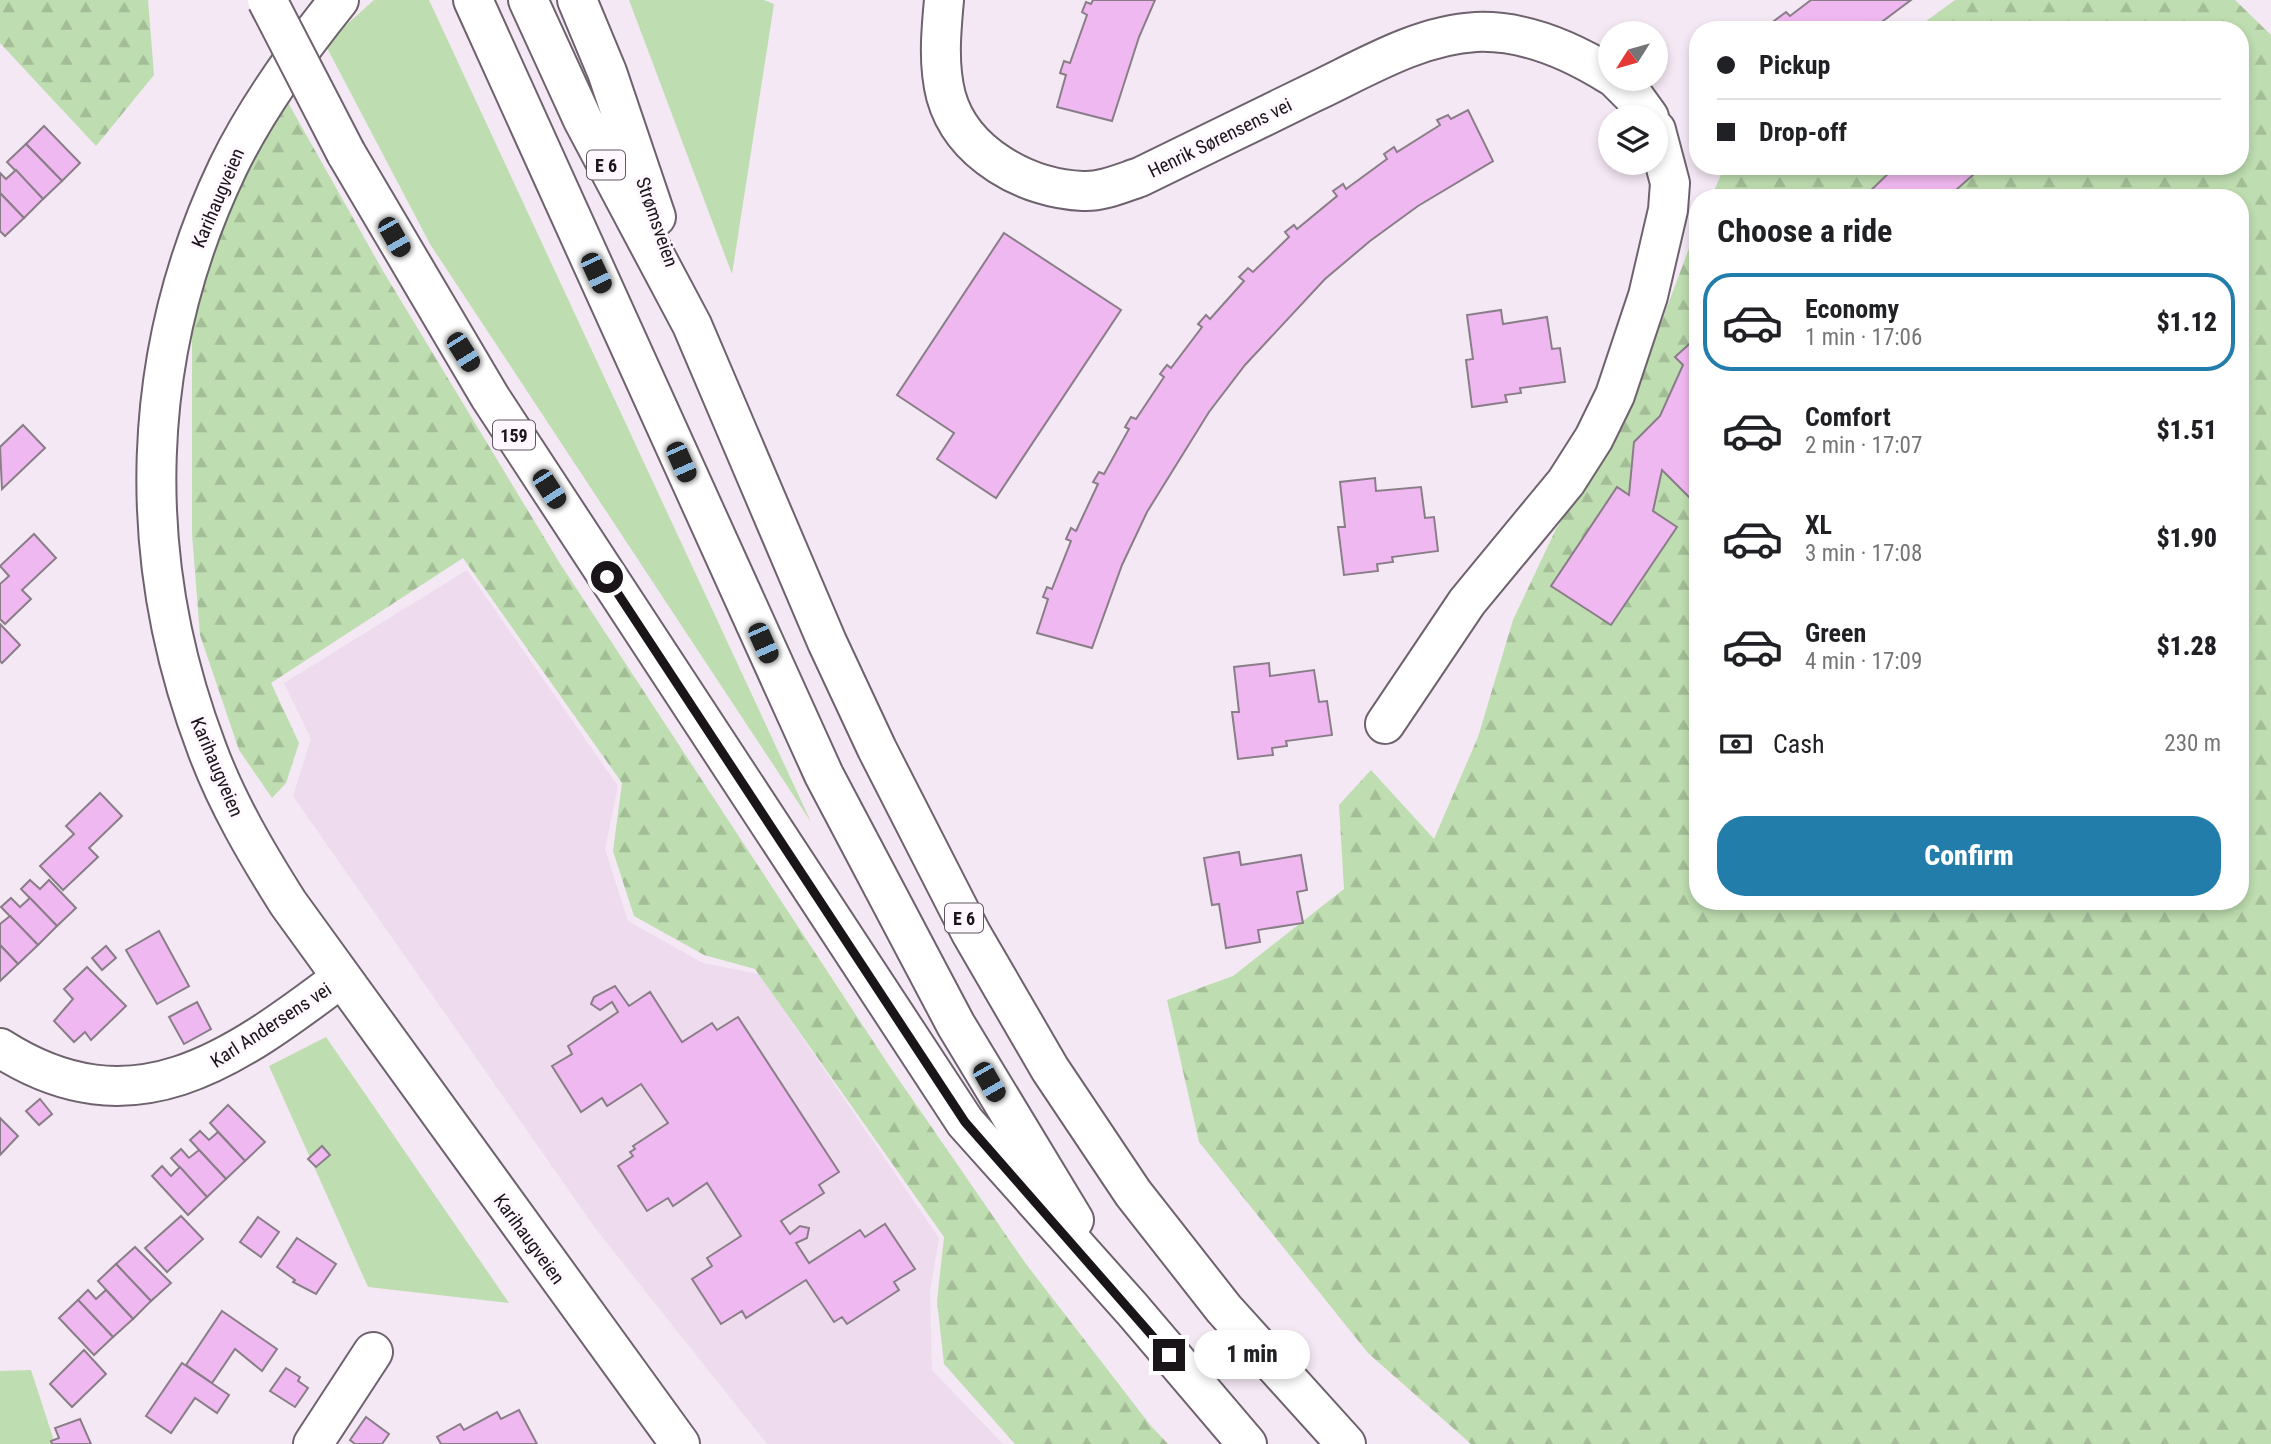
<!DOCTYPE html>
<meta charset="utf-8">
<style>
body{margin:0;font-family:"Roboto Condensed",sans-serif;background:#f6f6f6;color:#202124;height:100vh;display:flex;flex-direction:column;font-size:26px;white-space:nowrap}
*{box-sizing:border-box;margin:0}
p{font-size:23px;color:#757577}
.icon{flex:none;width:38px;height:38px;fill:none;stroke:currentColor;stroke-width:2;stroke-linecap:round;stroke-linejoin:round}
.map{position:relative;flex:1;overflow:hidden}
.drawer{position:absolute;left:1689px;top:189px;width:560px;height:721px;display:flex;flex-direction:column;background:#fff;border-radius:28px;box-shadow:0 4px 10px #0003}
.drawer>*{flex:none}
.guide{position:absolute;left:1689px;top:21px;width:560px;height:154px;border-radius:28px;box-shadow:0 4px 10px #0003;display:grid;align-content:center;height:154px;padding:0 28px;background:#fff}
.needle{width:46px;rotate:233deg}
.controls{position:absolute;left:1598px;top:21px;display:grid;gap:14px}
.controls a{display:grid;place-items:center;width:70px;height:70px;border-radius:50%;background:#fff;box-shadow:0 4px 10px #0003;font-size:35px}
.end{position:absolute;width:32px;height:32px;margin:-16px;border:9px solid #191519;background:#fff;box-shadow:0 0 0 4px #fff}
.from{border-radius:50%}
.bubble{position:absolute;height:49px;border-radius:24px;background:#fff;box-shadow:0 4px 10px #0003;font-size:23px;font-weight:800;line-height:49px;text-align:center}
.car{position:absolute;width:21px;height:42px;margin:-21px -10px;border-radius:9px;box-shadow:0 0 5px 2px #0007;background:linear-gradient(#222 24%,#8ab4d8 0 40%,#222 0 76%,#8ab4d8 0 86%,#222 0)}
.guide b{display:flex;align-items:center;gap:24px;height:66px;font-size:26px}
.guide b+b{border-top:2px solid #e0e0e0}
.guide i{width:18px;height:18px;background:#202124}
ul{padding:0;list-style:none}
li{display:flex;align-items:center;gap:21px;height:98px;margin:0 14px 10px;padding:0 14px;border:4px solid transparent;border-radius:28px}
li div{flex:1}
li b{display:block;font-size:26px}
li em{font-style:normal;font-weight:800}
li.on{border-color:#227dab}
li>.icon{width:63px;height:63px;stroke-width:1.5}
h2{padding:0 28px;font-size:32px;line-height:84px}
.pay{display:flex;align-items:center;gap:18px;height:77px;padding:0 28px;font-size:26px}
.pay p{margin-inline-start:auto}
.button{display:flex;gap:14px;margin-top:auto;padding:14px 28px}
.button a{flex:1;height:80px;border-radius:28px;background:#227dab;color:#fff;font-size:28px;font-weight:800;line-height:80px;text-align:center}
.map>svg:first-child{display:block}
</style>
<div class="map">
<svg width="2271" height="1444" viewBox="0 0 2271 1444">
<defs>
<pattern id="forest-firs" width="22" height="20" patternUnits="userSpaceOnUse" patternTransform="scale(1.75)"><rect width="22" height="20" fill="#beddb0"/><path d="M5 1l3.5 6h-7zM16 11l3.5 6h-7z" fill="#a3bd97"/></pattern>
</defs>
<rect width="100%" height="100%" fill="#f4e8f4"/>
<!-- built -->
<path fill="#eedcee" d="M467,570l151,216 -13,63 23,72 75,42 56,11 180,264 -9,54 2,78 71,74h-236l-172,-216 -302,-432 18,-57 -27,-56z"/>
<!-- green -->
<g fill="#beddb0">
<path d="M374,0h55l382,822 -381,-578 -105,-200z"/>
<path d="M629,0h135l10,4 -42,270z"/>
<path d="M326,1037l183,266 -141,-16 -99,-221z"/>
<path d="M31,1370l24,74h-55v-73z"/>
</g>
<!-- forest -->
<g fill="url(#forest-firs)">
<path d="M0,0h148l6,75 -58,71 -96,-103z"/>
<path d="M1955,0h280l36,35v1409h-800l-103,-91 -169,-211 -32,-142 66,-24 111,-87 -5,-84 32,-35 63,69 44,-102 35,-117 43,-91 65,-99 76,-203 1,674h542v-703h-529l12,-28 6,-4h511v-136h-326z"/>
<path d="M282,92l101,179 176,291 329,502 138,200 125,162 17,18h-153l-71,-80 -7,-63 7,-64 -189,-268 -51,-14 -70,-39 -21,-65 9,-68 -159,-225 -192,125 28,60 -13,40 -14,15 -33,-48 -39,-115 -8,-101v-242z"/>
</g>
<!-- building -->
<g fill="#f0b8f0" stroke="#897e88" stroke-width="2">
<path d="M1093,0h62l-16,37 -27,84 -55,-14 9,-32 -6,-2 4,-12 6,2 17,-48 -5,-3 4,-10 5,2z"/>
<path d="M1811,0h100l-40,30h-99l5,-4 -3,-5 12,-9 4,4z"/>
<path d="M1468,110l25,51 -75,45 -48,35 -45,38 -80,86 -36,47 -62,100 -25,53 -30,83 -55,-15 11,-34 -5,-2 4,-10 5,2 19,-48 -5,-2 5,-11 5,3 22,-47 -5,-2 6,-10 5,2 25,-45 -4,-2 6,-10 5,2 28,-42 -4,-3 7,-9 4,3 31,-41 -4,-3 8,-9 4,4 34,-38 -5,-4 9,-9 5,4 36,-35 -4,-5 9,-7 3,4 40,-33 -4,-5 10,-7 3,5 41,-30 -3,-5 10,-7 3,5 43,-27 -3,-5 11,-5 3,4z"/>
<path d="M44,126l36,37 -18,18 -36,-37z"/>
<path d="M26,144l36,37 -19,18 -36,-37z"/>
<path d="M1896,166h87l-36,32h-84z"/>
<path d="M16,170l27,29 -19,19 -24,-25v-20l6,6z"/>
<path d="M0,193l24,25 -19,18 -5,-5z"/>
<path d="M1004,233l117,77 -125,188 -59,-39 17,-26 -57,-38z"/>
<path d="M1501,310l2,14 44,-7 5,32 8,-1 5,34 -45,6 1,5 -16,2 2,7 -35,5 -6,-47 7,-1 -6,-44z"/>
<path d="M1698,336v170l-36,-36 -9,41 24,16 -66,98 -60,-39 66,-99 12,8 5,-53 26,-26 23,-51 -8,-8z"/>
<path d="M23,425l22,23 -43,41 -2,-42z"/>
<path d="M1375,478l1,13 45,-4 4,31 9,-1 4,34 -46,6 1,5 -16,2 1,7 -34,4 -6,-48h7l-5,-45z"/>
<path d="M34,534l22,24 -34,32 9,9 -26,25 -5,-5v-35l9,-8 -9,-10z"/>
<path d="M0,624l20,21 -18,18 -2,-2z"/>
<path d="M1269,663l1,13 44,-6 5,32 8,-1 5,34 -46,6 1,5 -15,2 1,7 -35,4 -6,-47h7l-5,-45z"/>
<path d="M100,793l22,23 -33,32 9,9 -35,33 -23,-24 34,-32 -8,-8z"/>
<path d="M1239,852l2,13 60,-10 6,35 -10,2 6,31 -45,7 2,12 -34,6 -7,-44 -7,1 -8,-47z"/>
<path d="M30,880l10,9 9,-9 27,28 -19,18 -36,-37z"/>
<path d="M11,898l9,9 10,-9 27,28 -19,19 -37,-38z"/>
<path d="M10,916l28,29 -20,19 -18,-19v-21z"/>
<path d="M159,931l30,55 -32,18 -31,-54z"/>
<path d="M0,945l18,19 -18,17z"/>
<path d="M106,946l10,12 -14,12 -10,-12z"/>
<path d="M87,967l39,39 -35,34 -6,-8 -11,10 -20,-21 19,-22 -9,-10z"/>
<path d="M615,986l14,20 21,-14 32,50 30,-19 5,7 21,-13 101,155 -20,13 5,8 -43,28 9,13 10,-8 9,2 -2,10 -11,5 13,20 51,-33 5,7 20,-13 30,45 -21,13 5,8 -52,34 -5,-7 -8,5 -28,-42 -60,38 -4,-7 -21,13 -29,-45 20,-13 -5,-8 34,-22 -34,-53 -34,23 -5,-8 -21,13 -29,-45 15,-10 -3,-4 5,-3 -2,-3 35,-23 -27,-39 -34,22 -5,-8 -21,14 -29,-46 20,-12 -4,-8 50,-34 -6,-10 -12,8 -9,-6 3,-7z"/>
<path d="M197,1002l14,27 -27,15 -15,-27z"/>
<path d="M40,1099l12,15 -13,11 -13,-14z"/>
<path d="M228,1105l37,37 -20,19 -35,-38z"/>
<path d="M0,1118l18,18 -18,19z"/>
<path d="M200,1131l9,9 9,-8 27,29 -19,18 -36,-39z"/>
<path d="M322,1146l8,9 -14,12 -8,-8z"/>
<path d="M181,1149l8,9 10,-8 27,29 -19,18 -36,-39z"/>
<path d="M162,1166l9,10 9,-9 27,30 -19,18 -36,-39z"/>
<path d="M181,1216l22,23 -36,33 -22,-24z"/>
<path d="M258,1217l21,15 -18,25 -21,-15z"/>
<path d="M297,1238l39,26 -20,30 -23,-12 2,-2 -18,-13z"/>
<path d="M135,1247l36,36 -20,18 -35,-37z"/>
<path d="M116,1264l35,37 -18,18 -35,-38z"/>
<path d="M88,1290l8,9 10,-9 27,29 -20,18 -35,-37z"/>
<path d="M78,1300l35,37 -19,18 -35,-37z"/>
<path d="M222,1311l55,38 -15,22 -27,-22 -23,34 -26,-18z"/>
<path d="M84,1350l22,24 -34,33 -22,-23z"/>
<path d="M182,1363l47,32 -12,18 -22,-15 -24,35 -25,-17z"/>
<path d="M286,1368l14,9 -2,4 10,7 -13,19 -25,-16z"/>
<path d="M519,1410l18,34h-96l-4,-7 23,-13 4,6 33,-18 4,7z"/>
<path d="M366,1417l23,17 -7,10h-27l-5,-4z"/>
<path d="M80,1419l11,25h-39l-1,-3 8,-3 -4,-10z"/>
</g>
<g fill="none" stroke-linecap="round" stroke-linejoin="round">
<!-- minor casing -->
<g stroke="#6d626d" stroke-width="42">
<g id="minor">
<path d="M944,0c-3,32 -6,65 2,96 16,58 81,93 137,95 19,1 39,-8 57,-14 57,-28 115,-56 172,-84 51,-24 106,-58 164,-61 48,-2 94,18 134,43"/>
<path d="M1616,79l20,20 13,18"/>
<path d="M1385,724l82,-122 99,-120 28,-44 21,-43 33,-99 20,-86 2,-27 -14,-53"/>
<path d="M0,1048c133,85 232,12 341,-70"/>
<path d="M313,1444l60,-92"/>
</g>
</g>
<!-- major casing -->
<g stroke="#6d626d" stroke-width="42">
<path id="major" d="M339,0c-42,52 -82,107 -111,167 -89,186 -94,390 -21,582 20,54 50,105 81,154l392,541"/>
</g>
<!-- highway casing -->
<g stroke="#6d626d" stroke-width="42">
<g id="highway">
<path d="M473,0l351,775 132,250 118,195"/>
<path d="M528,0l55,120 109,205 135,317 50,107 94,184 79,136 83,124 91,116 122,135"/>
<path d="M577,0l30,72 49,145"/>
<path d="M346,153l144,244 475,725 167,187 115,135"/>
</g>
</g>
<!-- minor -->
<use href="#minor" stroke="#fff" stroke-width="38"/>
<!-- major -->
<use href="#major" stroke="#fff" stroke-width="38"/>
<!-- highway -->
<use href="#highway" stroke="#fff" stroke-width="38"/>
<!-- highway-bridge casing -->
<g stroke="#6d626d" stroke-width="42" stroke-linecap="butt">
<path id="highway-bridge" d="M267,0l79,153"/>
</g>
<!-- highway-bridge -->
<use href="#highway-bridge" stroke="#fff" stroke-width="38"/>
</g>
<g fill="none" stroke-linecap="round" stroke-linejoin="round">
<!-- route -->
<path stroke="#191519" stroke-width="9" d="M607,577l358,545 204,233"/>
</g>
<g text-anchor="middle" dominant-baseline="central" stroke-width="6" stroke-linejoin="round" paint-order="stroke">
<!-- shield labels -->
<g fill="#fef7fe" stroke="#5e595e" stroke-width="2">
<rect x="587" y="150.5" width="38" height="29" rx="5"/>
<rect x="493" y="420.5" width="42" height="29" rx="5"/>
<rect x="945" y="903.5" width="38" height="29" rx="5"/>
</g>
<g font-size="18" font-weight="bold" fill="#191519">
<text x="606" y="165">E 6</text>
<text x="514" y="435">159</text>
<text x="964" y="918">E 6</text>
</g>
<!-- street labels -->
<g font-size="19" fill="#191519" stroke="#fef7fe">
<text transform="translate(1220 138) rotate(-26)">Henrik Sørensens vei</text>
<text transform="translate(218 198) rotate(-67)">Karihaugveien</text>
<text transform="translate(657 222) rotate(71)">Strømsveien</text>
<text transform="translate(217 767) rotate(67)">Karihaugveien</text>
<text transform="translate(271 1025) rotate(-33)">Karl Andersens vei</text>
<text transform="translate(529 1239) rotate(54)">Karihaugveien</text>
</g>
</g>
</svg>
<div class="controls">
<a><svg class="needle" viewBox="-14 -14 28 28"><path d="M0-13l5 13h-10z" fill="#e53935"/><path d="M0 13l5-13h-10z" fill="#757577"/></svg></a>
<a><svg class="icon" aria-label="layers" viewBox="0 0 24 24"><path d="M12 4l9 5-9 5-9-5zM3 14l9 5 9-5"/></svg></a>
</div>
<i class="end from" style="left:607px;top:577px"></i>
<i class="end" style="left:1169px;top:1355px"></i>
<div class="bubble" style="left:1194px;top:1330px;width:116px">1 min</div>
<i class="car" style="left:394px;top:237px;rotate:150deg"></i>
<i class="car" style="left:596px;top:273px;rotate:155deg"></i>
<i class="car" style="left:463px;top:352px;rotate:148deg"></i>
<i class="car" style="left:681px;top:462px;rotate:156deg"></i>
<i class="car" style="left:549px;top:489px;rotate:147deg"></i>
<i class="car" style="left:763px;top:643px;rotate:156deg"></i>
<i class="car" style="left:989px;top:1082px;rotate:150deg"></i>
<div class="guide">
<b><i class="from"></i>Pickup</b>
<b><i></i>Drop-off</b>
</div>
<section class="drawer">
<h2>Choose a ride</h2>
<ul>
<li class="on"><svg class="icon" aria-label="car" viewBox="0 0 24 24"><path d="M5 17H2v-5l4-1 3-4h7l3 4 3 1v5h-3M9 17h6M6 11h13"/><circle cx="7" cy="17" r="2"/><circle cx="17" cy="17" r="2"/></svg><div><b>Economy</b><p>1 min · 17:06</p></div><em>$1.12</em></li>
<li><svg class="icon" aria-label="car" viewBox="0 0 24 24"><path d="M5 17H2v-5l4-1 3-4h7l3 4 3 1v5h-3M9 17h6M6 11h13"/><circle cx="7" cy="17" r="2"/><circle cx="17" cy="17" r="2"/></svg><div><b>Comfort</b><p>2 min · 17:07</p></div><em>$1.51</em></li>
<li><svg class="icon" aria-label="car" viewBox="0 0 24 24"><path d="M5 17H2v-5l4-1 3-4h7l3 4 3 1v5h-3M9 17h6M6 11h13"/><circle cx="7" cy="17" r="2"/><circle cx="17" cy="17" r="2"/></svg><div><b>XL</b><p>3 min · 17:08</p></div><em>$1.90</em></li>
<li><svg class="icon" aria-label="car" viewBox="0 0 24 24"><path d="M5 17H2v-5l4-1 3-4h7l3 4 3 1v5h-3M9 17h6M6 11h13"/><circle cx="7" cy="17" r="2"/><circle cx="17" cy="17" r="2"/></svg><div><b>Green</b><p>4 min · 17:09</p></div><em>$1.28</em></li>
</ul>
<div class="pay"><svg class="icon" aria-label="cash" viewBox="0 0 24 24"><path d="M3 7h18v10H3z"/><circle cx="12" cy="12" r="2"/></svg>Cash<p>230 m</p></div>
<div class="button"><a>Confirm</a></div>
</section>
</div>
